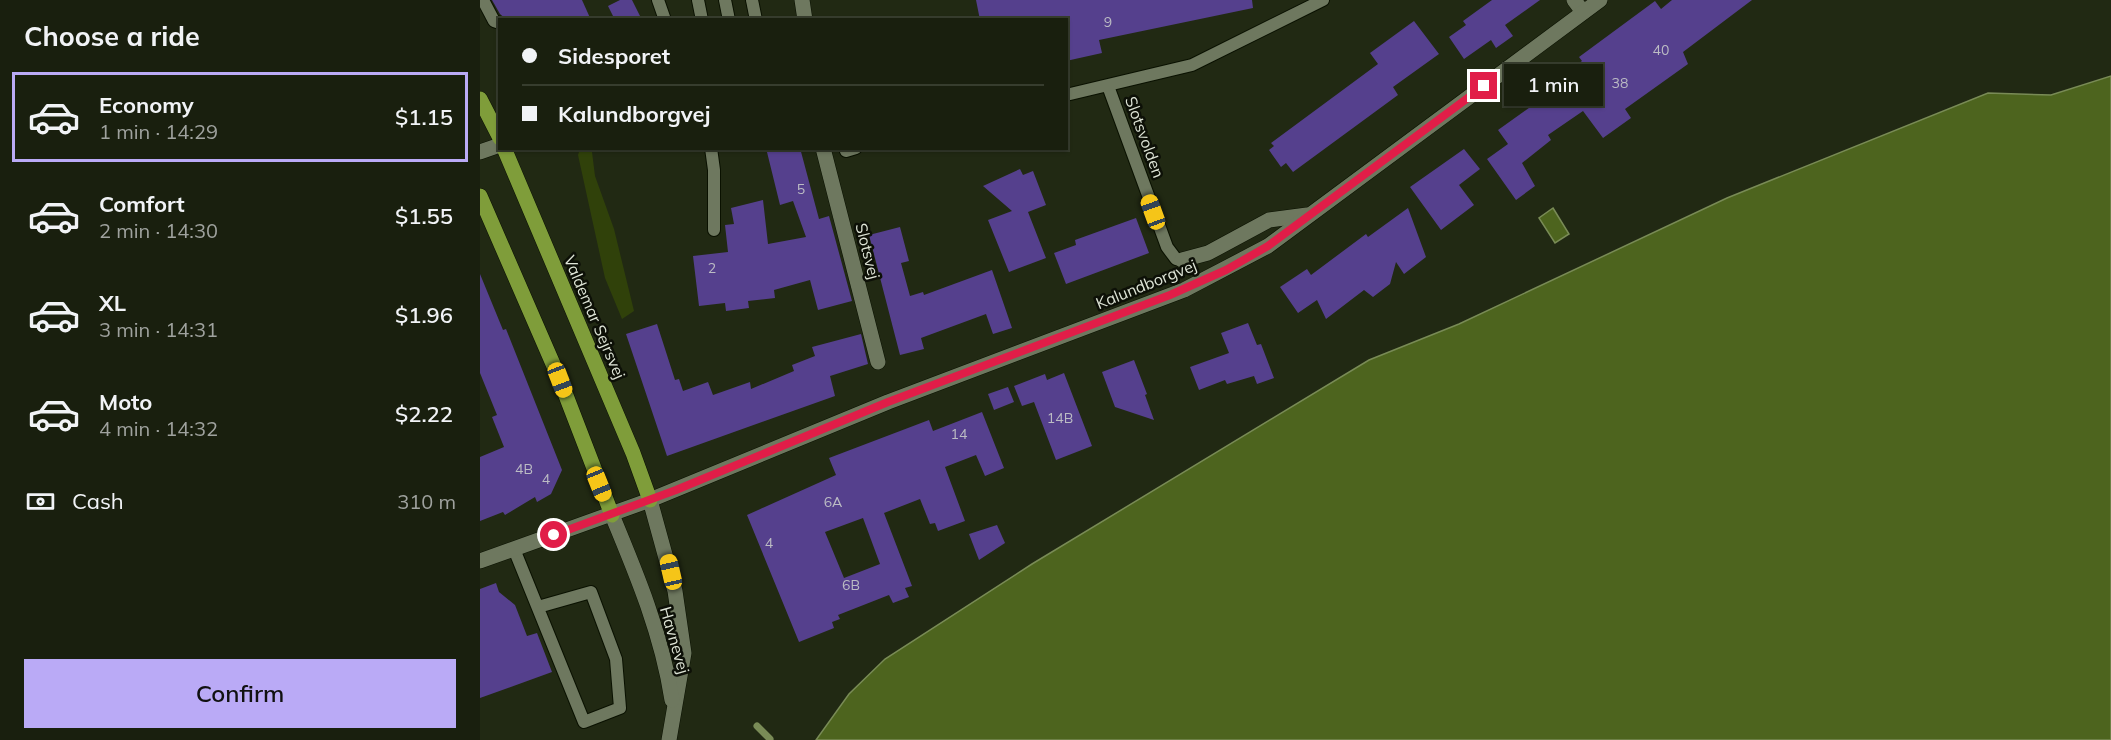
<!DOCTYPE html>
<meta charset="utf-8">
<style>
body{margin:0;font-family:Mulish,sans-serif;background:#222717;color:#f1f3f6;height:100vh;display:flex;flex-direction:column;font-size:22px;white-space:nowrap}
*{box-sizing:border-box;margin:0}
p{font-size:20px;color:#9fa29e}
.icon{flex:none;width:33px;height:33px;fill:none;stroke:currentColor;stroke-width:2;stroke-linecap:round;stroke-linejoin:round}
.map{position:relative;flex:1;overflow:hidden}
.drawer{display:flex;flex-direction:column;background:#191f0e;width:480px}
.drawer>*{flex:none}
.top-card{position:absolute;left:18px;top:18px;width:570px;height:132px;border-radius:0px;box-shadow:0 2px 4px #0004,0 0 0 2px #373d2e;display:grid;align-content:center;height:132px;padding:0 24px;background:#191f0e}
.end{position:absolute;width:27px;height:27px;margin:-14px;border:8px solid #e11d48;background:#fff;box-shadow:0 0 0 3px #fff}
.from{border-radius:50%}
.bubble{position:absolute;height:42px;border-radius:0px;background:#191f0e;box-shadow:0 2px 4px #0004,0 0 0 2px #373d2e;font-size:20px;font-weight:600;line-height:42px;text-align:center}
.car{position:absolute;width:18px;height:36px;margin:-18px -9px;border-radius:8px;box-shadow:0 0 4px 2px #0007;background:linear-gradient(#f5c518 24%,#345 0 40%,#f5c518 0 76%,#345 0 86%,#f5c518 0)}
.top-card b{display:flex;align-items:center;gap:21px;height:57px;font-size:22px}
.top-card b+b{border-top:2px solid #373d2e}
.top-card i{width:15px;height:15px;background:#f1f3f6}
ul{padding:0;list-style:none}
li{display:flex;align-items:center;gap:18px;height:90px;margin:0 12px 9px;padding:0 12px;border:3px solid transparent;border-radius:0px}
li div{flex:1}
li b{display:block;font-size:22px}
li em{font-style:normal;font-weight:600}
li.selected{border-color:#baaaf6}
li>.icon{width:54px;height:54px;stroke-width:1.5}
h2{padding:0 24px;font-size:27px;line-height:72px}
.pay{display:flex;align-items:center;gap:15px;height:66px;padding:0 24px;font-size:22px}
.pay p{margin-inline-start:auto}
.primary-button{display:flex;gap:12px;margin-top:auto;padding:12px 24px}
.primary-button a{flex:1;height:69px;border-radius:0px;background:#baaaf6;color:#111;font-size:24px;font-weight:600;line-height:69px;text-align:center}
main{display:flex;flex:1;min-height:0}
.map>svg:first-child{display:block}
</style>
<main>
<section class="drawer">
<h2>Choose a ride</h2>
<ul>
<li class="selected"><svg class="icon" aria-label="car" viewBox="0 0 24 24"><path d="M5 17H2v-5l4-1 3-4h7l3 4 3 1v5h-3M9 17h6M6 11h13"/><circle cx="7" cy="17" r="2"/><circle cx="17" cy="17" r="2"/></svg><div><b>Economy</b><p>1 min · 14:29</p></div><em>$1.15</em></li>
<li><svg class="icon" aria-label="car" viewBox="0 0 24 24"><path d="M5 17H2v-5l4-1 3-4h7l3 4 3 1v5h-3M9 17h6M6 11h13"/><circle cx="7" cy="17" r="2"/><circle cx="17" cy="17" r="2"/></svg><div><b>Comfort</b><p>2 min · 14:30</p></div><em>$1.55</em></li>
<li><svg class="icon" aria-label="car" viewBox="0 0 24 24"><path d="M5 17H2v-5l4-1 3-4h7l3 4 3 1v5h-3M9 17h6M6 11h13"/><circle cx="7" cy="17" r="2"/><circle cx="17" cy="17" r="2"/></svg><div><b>XL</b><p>3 min · 14:31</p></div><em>$1.96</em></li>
<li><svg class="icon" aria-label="car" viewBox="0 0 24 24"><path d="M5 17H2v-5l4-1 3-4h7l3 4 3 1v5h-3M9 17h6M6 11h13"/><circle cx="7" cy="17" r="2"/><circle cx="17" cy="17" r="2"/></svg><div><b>Moto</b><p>4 min · 14:32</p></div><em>$2.22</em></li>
</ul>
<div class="pay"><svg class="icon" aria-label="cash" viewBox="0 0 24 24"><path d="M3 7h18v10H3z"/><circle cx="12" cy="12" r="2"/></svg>Cash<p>310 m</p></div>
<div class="primary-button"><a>Confirm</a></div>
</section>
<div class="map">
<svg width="1631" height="740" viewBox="0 0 1631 740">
<rect width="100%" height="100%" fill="#212913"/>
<!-- green -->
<path fill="#30410a" d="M100,149h18l-6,3 3,24 19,53 20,82 -12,8 -17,-41 -27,-123z"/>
<!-- water -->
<g fill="#4d641e" stroke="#798b56" stroke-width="1.5">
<path d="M1631,76v664h-1295l33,-46 36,-35 147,-95 337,-204 90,-36 268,-126 261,-105 63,2z"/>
<path d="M1073,208l16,26 -14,9 -16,-25z"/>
</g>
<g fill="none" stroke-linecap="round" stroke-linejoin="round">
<!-- stream -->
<path stroke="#798b56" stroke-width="7" d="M277,726l13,13"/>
</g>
<!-- building -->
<g fill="#55408d" fill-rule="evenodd">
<path d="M12,0h90l9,20h-84l-7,-6z"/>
<path d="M140,0h12l10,20h-27l-7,-14z"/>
<path d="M496,0h276l1,8 -154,32 3,13 -36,8v-41h-86z"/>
<path d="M1012,0h48l-35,25 8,11 -17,12 -5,-8 -27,19 -15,-22 17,-12 -3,-4z"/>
<path d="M1192,0h80l-69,52 5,12 -63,45 6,9 -28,20 -20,-27 -35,24 3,5 -29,23 13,23 -19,14 -29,-41 21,-15 -10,-14 42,-30 -4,-6 46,-33 -3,-4 76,-56 6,8z"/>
<path d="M934,21l25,33 -46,33 5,8 -105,77 -7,-9 -5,4 -12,-17 5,-4 -3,-3 107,-79 -8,-11z"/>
<path d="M286,148h34l19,71 10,-3 23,85 -34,9 -8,-30 -36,10 1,8 -27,3 1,7 -23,3 -1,-8 -26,3 -6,-50 35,-4 -3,-27 9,-1 -3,-16 32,-8 5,44 38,-7 -13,-36 -13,4z"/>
<path d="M984,149l16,20 -21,16 15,20 -33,25 -31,-43z"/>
<path d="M540,169l3,6 10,-4 13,34 -18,7 18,46 -37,14 -21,-52 24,-9 -29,-25z"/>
<path d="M928,208l18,49 -22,17 -8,-12 -6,22 -17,13 -9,-7 -38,29 -9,-19 -19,13 -18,-26 27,-18 4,6 55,-41 2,3z"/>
<path d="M656,218l13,35 -83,31 -12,-31 22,-8 -1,-5z"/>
<path d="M420,227l9,34 -8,2 9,33 13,-4 1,3 68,-25 20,58 -19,6 -7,-20 -65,24 3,11 -24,6 -31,-120z"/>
<path d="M0,274l23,56 3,-1 56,141 -11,24 -14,8 -2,-5 -30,18 -2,-3 -23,9v-64l24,-10 -12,-30 5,-2 -17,-42z"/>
<path d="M768,323l9,22 4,-1 13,34 -17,6 -3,-8 -27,8 -2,-4 -26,10 -9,-23 39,-14 -8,-20z"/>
<path d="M177,324l18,56 4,-1 4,12 25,-9 5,13 37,-13 1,7 43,-18 -2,-6 23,-9 -3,-9 49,-13 7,30 -38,12 5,20 -168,60 -41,-122z"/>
<path d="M654,360l13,34 -2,1 9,25 -39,-13 -13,-35z"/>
<path d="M584,373l28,73 -36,14 -22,-58 -12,4 -8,-20 31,-12 2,6z"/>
<path d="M528,387l6,15 -20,8 -6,-16z"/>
<path d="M502,412l22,56 -19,8 -9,-21 -31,12 20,54 -27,10 -3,-8 -5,1 -10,-25 -36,14 28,73 -7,2 4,9 -16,6 -4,-8 -51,20 2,4 -8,3 2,6 -35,14 -52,-127 89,-40 -7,-17 100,-38 4,11zM383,518l17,46 -36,14 -19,-46z"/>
<path d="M517,525l8,18 -26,17 -10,-26z"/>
<path d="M16,583l3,9 16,13 12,31 10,-3 15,39 -72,26v-109z"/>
</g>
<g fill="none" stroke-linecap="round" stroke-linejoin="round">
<!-- lane casing -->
<g stroke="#0a1100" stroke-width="14">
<g id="lane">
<path d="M3,0l11,21 6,2"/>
<path d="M178,0l7,20"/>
<path d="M218,0l4,20"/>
<path d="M245,0l4,20"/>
<path d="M272,0l4,20"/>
<path d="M628,86l59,161 9,12 6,1"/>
<path d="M586,95l126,-30 131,-65"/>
<path d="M231,148l3,22v60"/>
<path d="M365,148l1,3 10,-3"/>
<path d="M34,549l70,173 36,-14 -4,-49 -25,-67 -53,15"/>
</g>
</g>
<!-- street casing -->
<g stroke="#0a1100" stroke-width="16">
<g id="street">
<path d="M322,0l3,20"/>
<path d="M1094,0l9,12"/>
<path d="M343,148l55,214"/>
<path d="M0,152l20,-7"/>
</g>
</g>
<!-- secondary casing -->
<g stroke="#0a1100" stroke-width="16">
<g id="secondary">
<path d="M702,260l26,-7 61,-33 38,-5"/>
<path d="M170,500l25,91 9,62 -15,87"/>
<path d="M132,515c25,60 50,120 60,185"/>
<path d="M0,561l170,-61 238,-98 296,-112 84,-44 332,-246"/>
</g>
</g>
<!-- primary casing -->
<g stroke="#0a1100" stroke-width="16">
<g id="primary">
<path d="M0,99l20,39"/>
<path d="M24,148l129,305 17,47"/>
<path d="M0,196l80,184 52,135"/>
</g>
</g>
<!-- lane -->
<use href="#lane" stroke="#6e785f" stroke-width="12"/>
<!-- street -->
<use href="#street" stroke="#6e785f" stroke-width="15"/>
<!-- secondary -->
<use href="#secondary" stroke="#6e785f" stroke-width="15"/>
<!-- primary -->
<use href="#primary" stroke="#7f9d3a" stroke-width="15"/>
</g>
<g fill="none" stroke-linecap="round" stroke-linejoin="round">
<!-- route -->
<path stroke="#e11d48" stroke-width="8" d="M74,535l122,-45 212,-88 282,-107 56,-25 42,-24 216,-160"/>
</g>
<g text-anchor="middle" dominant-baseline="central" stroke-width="5" stroke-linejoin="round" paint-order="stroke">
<!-- number labels -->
<g font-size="14" fill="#bcbcc4">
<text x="628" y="22">9</text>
<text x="1181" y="50">40</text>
<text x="1140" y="83">38</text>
<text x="321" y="189">5</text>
<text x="232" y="268">2</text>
<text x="580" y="418">14B</text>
<text x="479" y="434">14</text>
<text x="44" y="469">4B</text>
<text x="66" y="479">4</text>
<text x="353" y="502">6A</text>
<text x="289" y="543">4</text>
<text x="371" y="585">6B</text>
</g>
<!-- street labels -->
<g font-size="16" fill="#dfe5d7" stroke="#0d1007">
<text transform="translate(665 137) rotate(70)">Slotsvolden</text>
<text transform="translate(388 251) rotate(76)">Slotsvej</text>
<text transform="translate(666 284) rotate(-22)">Kalundborgvej</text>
<text transform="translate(115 317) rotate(67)">Valdemar Sejrsvej</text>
<text transform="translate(195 640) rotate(74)">Havnevej</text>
</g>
</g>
</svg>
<i class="end from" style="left:74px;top:535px"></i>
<i class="end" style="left:1004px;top:86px"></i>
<div class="bubble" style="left:1024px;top:64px;width:99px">1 min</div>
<i class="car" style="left:673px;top:212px;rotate:340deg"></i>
<i class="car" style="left:80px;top:380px;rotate:159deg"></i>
<i class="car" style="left:119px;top:484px;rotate:158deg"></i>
<i class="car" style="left:191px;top:572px;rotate:347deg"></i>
<div class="top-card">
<b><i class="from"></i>Sidesporet</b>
<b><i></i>Kalundborgvej</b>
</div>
</div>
</main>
